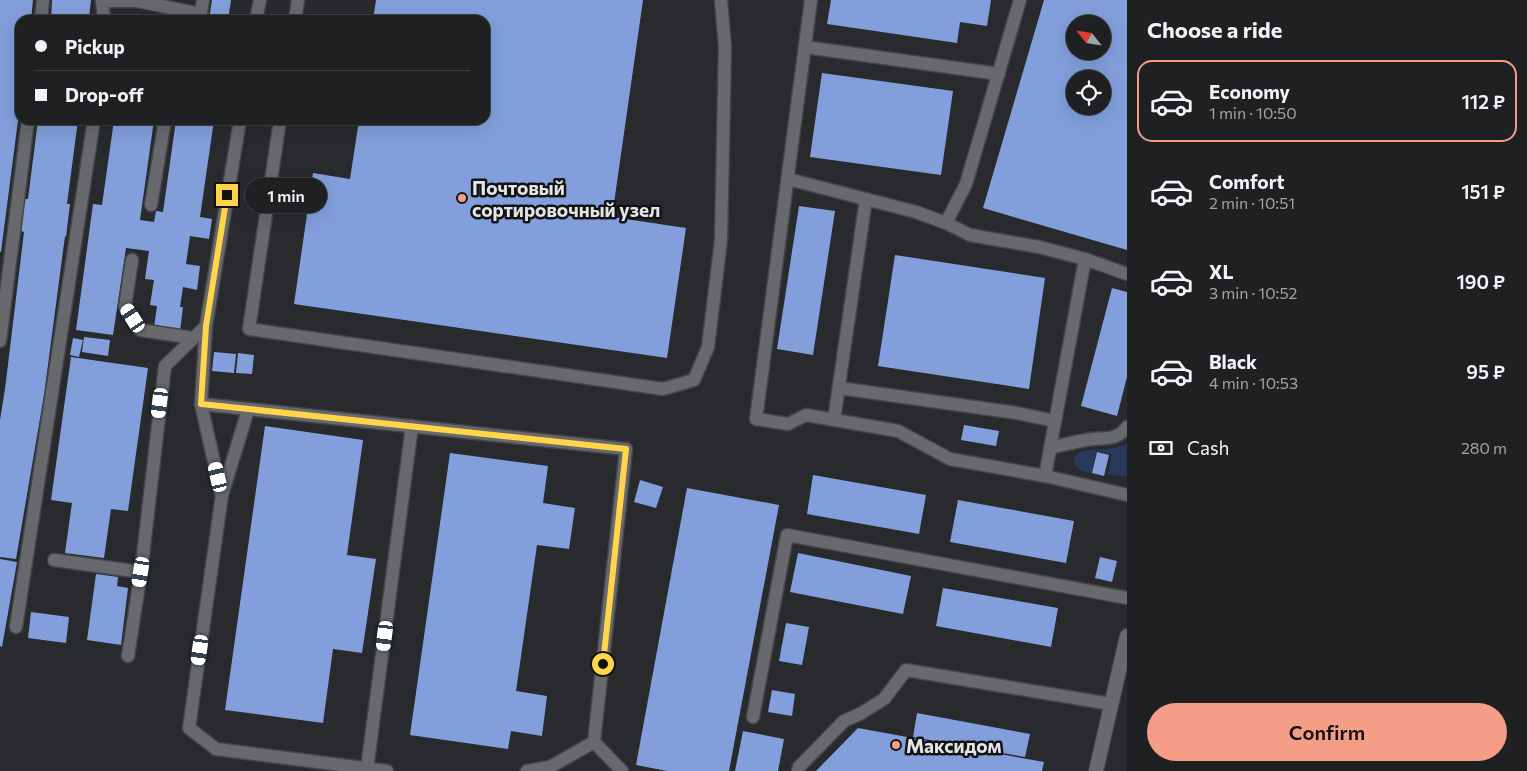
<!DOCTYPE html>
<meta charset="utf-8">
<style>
body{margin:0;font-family:Commissioner,sans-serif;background:#2b2d2f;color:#f1f3f6;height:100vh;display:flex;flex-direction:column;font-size:19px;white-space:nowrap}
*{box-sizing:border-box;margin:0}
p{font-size:16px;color:#a1a3a5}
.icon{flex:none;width:28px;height:28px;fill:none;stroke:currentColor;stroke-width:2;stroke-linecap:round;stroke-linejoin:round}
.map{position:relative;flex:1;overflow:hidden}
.side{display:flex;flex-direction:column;background:#1e2022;width:400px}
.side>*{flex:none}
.guide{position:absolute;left:15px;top:15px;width:475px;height:110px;border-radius:15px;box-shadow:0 5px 20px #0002,0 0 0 1px #3c3e40;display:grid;align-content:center;height:110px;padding:0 20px;background:#1e2022}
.needle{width:32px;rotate:300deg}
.tools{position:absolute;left:1066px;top:15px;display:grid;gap:10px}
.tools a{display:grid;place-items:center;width:45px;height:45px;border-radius:50%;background:#1e2022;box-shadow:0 5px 20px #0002,0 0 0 1px #3c3e40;font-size:25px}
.end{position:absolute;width:22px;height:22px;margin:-11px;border:6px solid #ffd54a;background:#111;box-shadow:0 0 0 2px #111}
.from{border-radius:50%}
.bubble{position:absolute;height:35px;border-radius:18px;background:#1e2022;box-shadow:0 5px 20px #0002,0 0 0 1px #3c3e40;font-size:16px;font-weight:600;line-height:35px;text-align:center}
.car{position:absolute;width:15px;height:30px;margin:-15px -8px;border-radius:6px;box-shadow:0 0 4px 1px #0007;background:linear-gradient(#fff 24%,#345 0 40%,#fff 0 76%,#345 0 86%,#fff 0)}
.guide b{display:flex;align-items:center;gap:18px;height:48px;font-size:19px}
.guide b+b{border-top:1px solid #3c3e40}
.guide i{width:12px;height:12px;background:#f1f3f6}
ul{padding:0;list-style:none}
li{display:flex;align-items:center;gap:15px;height:82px;margin:0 10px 8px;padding:0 10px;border:2px solid transparent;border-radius:15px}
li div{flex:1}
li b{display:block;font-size:19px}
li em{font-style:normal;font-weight:600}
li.active{border-color:#f49e87}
li>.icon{width:45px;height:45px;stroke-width:1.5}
h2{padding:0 20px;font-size:22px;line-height:60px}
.pay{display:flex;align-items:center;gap:12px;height:55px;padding:0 20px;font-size:19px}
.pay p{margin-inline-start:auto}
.cta{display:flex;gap:10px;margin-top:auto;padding:10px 20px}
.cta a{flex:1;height:58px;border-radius:30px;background:#f49e87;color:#111;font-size:20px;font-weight:600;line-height:58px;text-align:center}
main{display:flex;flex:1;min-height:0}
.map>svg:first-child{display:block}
</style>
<main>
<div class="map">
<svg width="1127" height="771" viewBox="0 0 1127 771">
<rect width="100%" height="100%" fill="#282a2d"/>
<!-- green -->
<path fill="#28395e" d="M1127,444v33l-19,-3 4,-20 -16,-3 -4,22c-7,-1 -15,-2 -17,-9 -5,-17 23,-14 32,-15 7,-1 13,-3 20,-5z"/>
<!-- building -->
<g fill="#829fdc" fill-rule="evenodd">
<path d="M0,0h33l-2,20h-11v85l-19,147h-1z"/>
<path d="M52,0h39l-2,18h2l-1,2h-39z"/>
<path d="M212,0h19l-3,20h-19z"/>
<path d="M376,0h267l-31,217 74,11 -19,130 -373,-54 19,-131 37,6 9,-59h126v-100h-112z"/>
<path d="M831,0h160l-4,26 -27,-4 -3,21 -130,-19z"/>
<path d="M1044,0h83v250l-144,-42zM1075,24h27v27h-27zM1075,79h27v27h-27z"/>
<path d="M822,73l131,18 -12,84 -131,-18z"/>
<path d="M38,120h40l-11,84h3l-4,33 -1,-1 -21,159 -28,164 -16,-2v-137l5,-31 19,-157 -3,-1 4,-32h3z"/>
<path d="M114,120h40l-14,100 14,2 2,-11 7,1 13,-92h38l-14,97 12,2 -3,20 -19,-3 -4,28 14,2 -3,24 -14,-3 -3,20h3l-3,24 -26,-4 3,-21 -7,-1 4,-25 -9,-1 4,-28 -23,-3 -13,87 -37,-5 17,-126 9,1z"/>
<path d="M799,206l36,5 -22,144 -36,-6z"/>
<path d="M895,255l150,23 -16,111 -151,-23z"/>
<path d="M1112,288l15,4v85l-10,39 -36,-10z"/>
<path d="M84,337l26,3 -2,16 -26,-4z"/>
<path d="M73,338l10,2 -4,17 -9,-2z"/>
<path d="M214,352l22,2 -2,19 -22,-2z"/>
<path d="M238,353l16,2 -2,19 -16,-1z"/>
<path d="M71,357l77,11 -20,143 -17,-2 -7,49 -39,-5 7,-50 -21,-3z"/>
<path d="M964,425l35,6 -3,15 -35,-6z"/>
<path d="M265,426l98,14 -16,115 29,4 -14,94 -29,-4 -10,74 -98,-13z"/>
<path d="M1097,452l12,3 -5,21 -12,-3z"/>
<path d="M450,453l98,13 -5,37 32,5 -6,41 -32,-4 -21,146 31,5 -5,40 -31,-5 -3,18 -98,-14z"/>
<path d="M813,475l113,20 -7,39 -112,-20z"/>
<path d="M640,480l23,7 -7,21 -22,-6z"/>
<path d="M687,488l92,17 -50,266h-62l-31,-6z"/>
<path d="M958,500l116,21 -8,42 -116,-21z"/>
<path d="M798,553l113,23 -8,38 -113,-22z"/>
<path d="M1100,557l17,4 -5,21 -17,-4z"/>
<path d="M0,559l17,3 -15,85 -2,-1z"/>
<path d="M96,574l22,3 -1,9 11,2 -7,57 -34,-5z"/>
<path d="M943,588l115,20 -7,39 -115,-21z"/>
<path d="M31,612l38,5 -3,26 -38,-5z"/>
<path d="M786,623l23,4 -7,38 -23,-4z"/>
<path d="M772,690l23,4 -3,22 -24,-4z"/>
<path d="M917,713l113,21 -5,23 -112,-20z"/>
<path d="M858,728l186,34 -2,9h-226z"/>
<path d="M743,731l41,8 -6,32h-43z"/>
</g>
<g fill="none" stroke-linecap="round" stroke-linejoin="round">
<!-- service casing -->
<g stroke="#444548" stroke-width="15">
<g id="service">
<path d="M102,0l2,20"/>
<path d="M811,0l-55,419 32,5 18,-9 92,16 52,28 95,17 82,19"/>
<path d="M102,1h35l64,13 2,-14"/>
<path d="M41,20l2,-20"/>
<path d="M256,20l4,-20"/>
<path d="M295,20l3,-20"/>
<path d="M805,47l194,27"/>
<path d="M280,120l-31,209 414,60 31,-9 14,-33 13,-107 4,-193 -4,-47"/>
<path d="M788,179l128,33 30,11 24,12 69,12 46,12 42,15"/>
<path d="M151,205l14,-85"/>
<path d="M946,223l20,-39 54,-184"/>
<path d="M132,260l-7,47 15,23 53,8"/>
<path d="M206,326l-5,78 20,89"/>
<path d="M0,341l28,-221"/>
<path d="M839,388l178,25 38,8"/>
<path d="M201,404l425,45 -32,293 28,29"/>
<path d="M248,410l-26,85 -33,233 27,21 171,22"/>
<path d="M834,420l32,-221"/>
<path d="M1050,448c12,-3 24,-6 36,-8 17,-4 29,3 41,-13"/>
<path d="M1045,476l40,-217"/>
<path d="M54,560l87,12"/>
<path d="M16,627l78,-507"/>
<path d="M128,656l13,-84 24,-206 41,-40 34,-206"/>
<path d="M753,717l34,-182 340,63"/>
<path d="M367,769l45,-343"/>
<path d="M527,771l23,-4 44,-25"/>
<path d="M798,771l1,-4 45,-46 16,-7 24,-15 22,-29 205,34"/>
</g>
</g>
<!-- minor casing -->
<g stroke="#444548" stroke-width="16">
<path id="minor" d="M1096,771l31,-135"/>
</g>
<!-- service -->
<use href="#service" stroke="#67696d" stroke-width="12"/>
<!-- minor -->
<use href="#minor" stroke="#67696d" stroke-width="14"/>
</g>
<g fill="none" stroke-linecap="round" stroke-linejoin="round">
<!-- route -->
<path stroke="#ffd54a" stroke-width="6" d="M227,195l-21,131 -5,78 425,45 -23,215"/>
</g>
<!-- markers -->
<g fill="#f49e87" stroke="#121314" stroke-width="2">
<circle cx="462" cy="198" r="5"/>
<circle cx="896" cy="745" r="5"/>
</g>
<g text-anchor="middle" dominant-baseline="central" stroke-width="5" stroke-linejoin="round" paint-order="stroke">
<!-- poi labels -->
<g font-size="19" font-weight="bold" fill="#e4e5e7" stroke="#121314" text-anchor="start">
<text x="472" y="187">Почтовый<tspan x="472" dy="22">сортировочный узел</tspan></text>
<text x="906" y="745">Максидом</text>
</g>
</g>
</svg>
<div class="tools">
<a><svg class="needle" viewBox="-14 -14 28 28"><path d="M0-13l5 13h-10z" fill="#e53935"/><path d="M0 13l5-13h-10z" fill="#a1a3a5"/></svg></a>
<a><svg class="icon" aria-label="locate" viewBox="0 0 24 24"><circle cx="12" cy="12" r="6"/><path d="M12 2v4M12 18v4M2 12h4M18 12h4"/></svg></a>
</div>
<i class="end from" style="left:603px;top:664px"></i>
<i class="end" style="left:227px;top:195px"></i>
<div class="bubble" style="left:245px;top:178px;width:82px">1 min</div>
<i class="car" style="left:133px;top:318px;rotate:327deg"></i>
<i class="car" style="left:160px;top:403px;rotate:187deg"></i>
<i class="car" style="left:218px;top:477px;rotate:347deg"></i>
<i class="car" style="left:141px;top:572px;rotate:189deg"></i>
<i class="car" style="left:385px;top:636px;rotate:187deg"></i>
<i class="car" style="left:200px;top:650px;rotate:188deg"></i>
<div class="guide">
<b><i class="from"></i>Pickup</b>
<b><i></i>Drop-off</b>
</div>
</div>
<section class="side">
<h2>Choose a ride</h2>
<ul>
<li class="active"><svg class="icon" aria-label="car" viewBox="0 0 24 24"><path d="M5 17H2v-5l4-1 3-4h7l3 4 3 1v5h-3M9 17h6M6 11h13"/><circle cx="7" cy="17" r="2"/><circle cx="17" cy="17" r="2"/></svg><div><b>Economy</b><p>1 min · 10:50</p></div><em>112 ₽</em></li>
<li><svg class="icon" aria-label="car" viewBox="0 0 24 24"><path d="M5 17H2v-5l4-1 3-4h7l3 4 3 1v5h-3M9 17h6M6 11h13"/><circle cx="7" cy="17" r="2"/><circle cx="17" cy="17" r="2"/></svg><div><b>Comfort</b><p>2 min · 10:51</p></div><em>151 ₽</em></li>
<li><svg class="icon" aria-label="car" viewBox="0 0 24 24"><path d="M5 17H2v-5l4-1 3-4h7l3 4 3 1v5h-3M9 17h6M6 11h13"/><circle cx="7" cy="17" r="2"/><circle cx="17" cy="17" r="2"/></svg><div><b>XL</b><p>3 min · 10:52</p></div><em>190 ₽</em></li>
<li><svg class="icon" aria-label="car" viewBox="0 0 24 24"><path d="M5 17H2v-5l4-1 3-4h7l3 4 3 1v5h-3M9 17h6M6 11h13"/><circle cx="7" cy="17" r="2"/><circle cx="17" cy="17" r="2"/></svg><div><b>Black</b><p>4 min · 10:53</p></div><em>95 ₽</em></li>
</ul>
<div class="pay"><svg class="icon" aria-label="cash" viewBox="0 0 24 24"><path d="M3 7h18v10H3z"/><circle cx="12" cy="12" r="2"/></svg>Cash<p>280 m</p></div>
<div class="cta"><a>Confirm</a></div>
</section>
</main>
